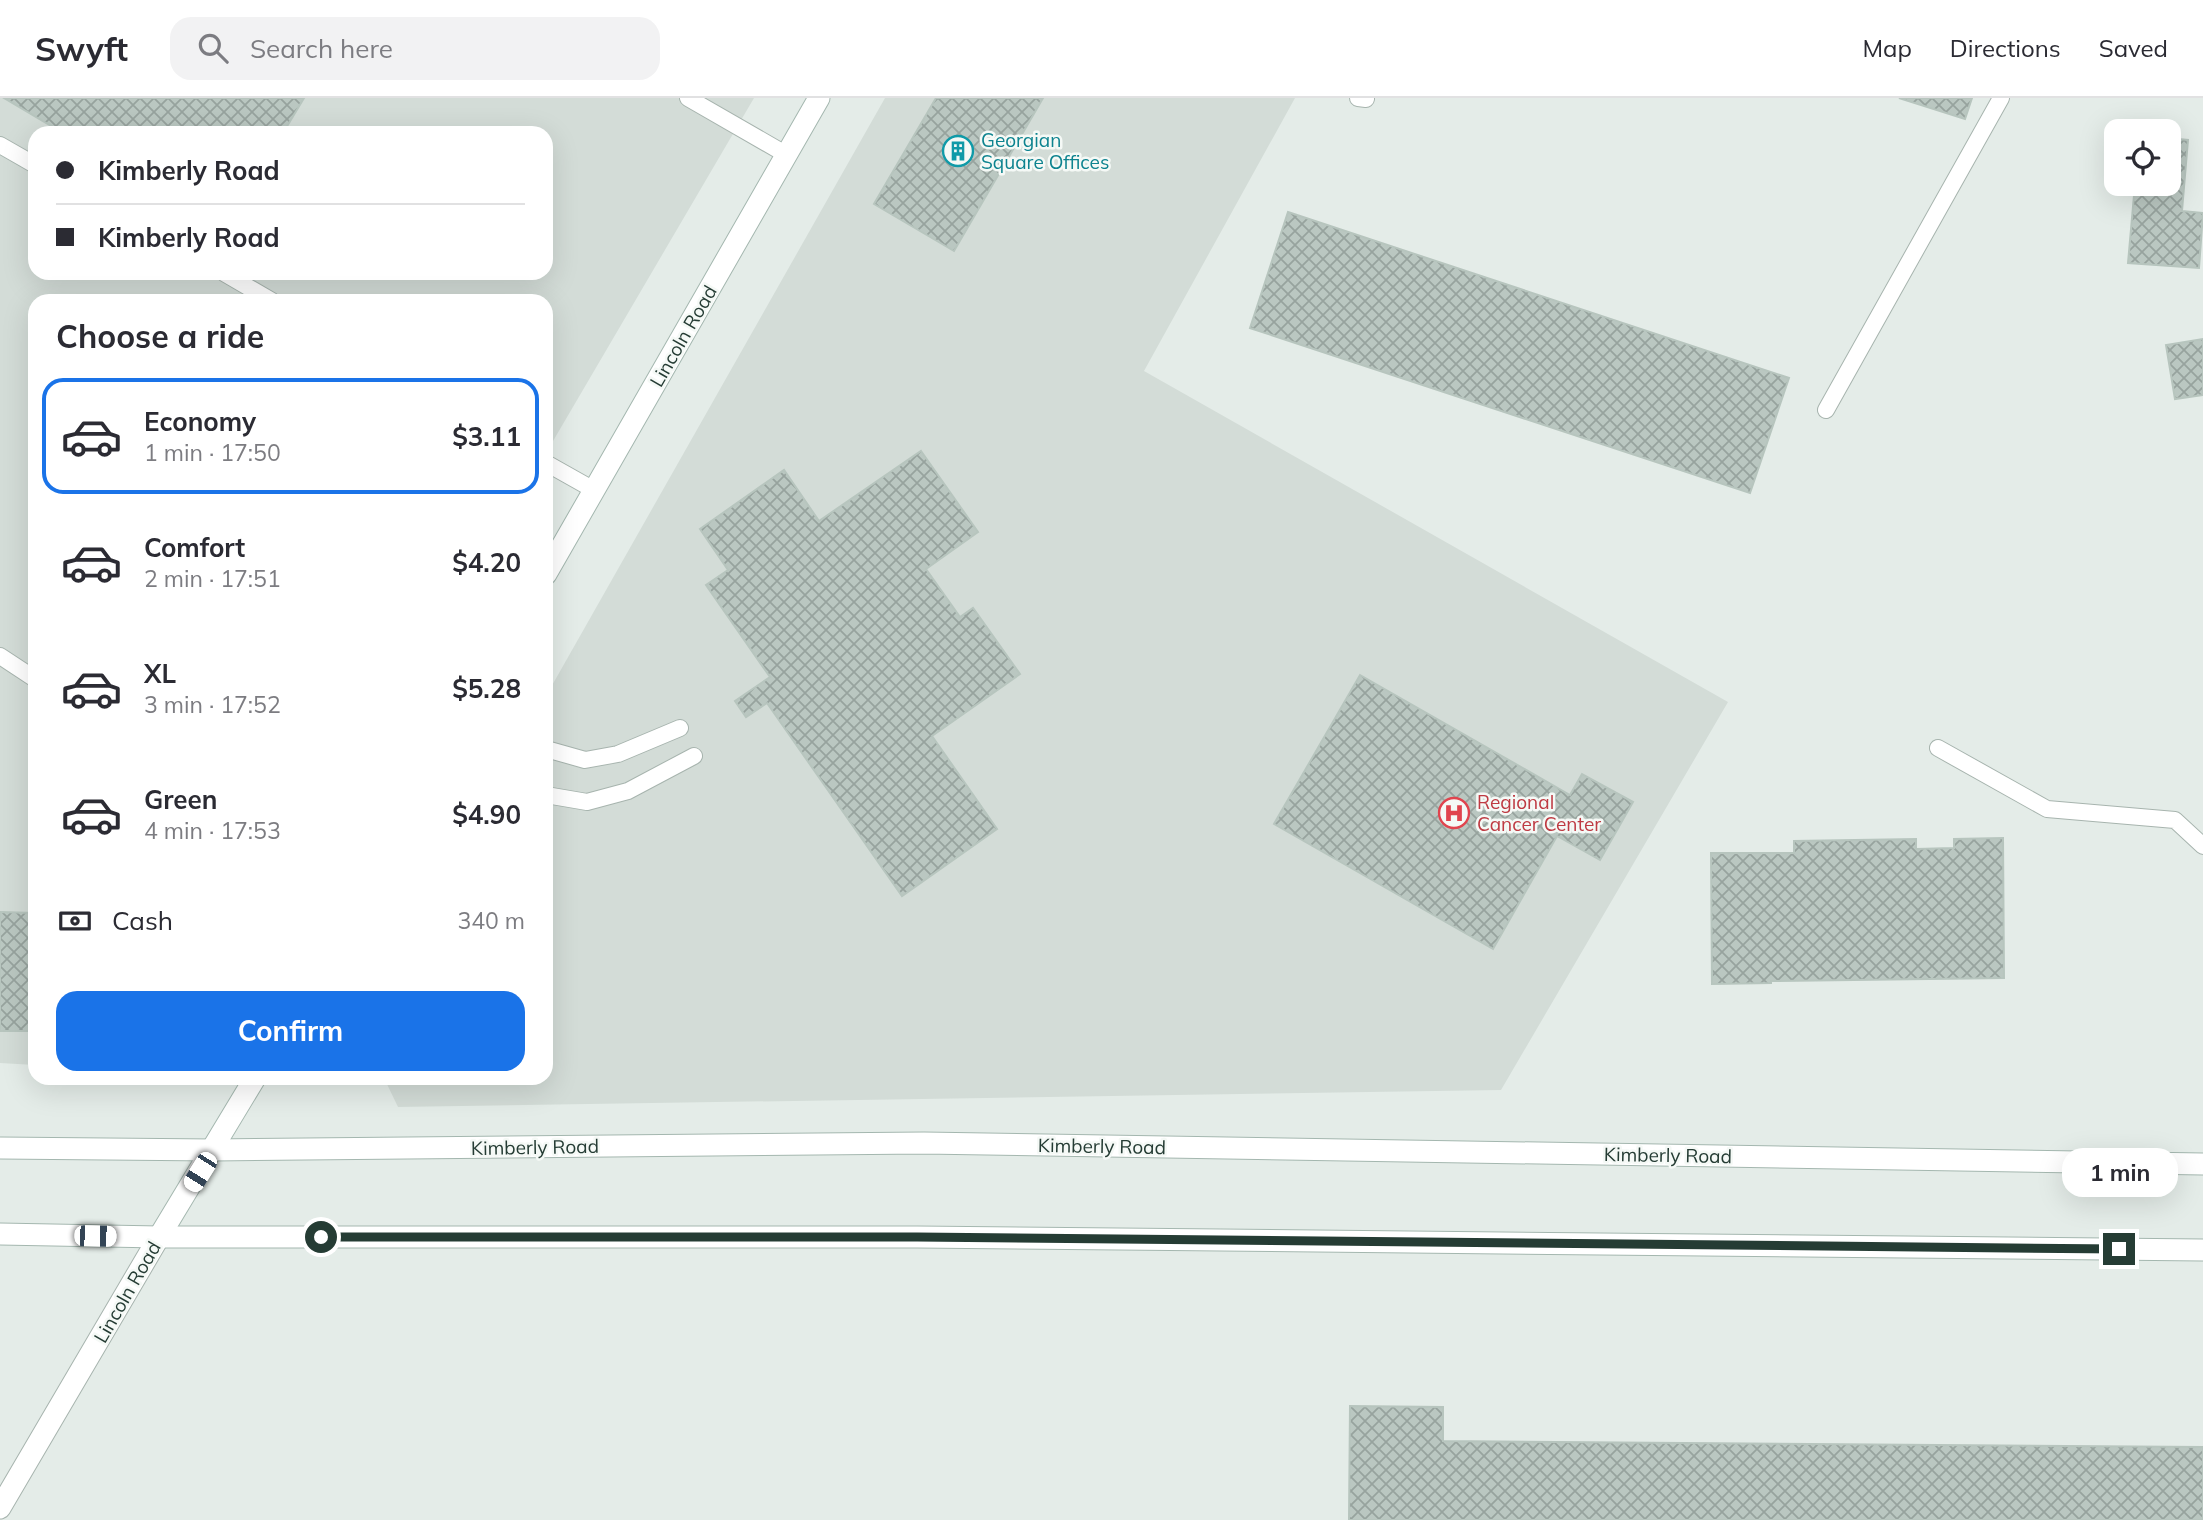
<!DOCTYPE html>
<meta charset="utf-8">
<style>
body{margin:0;font-family:Mulish,sans-serif;background:#f2f2f3;color:#2b2b33;height:100vh;display:flex;flex-direction:column;font-size:26px;white-space:nowrap}
*{box-sizing:border-box;margin:0}
p{font-size:23px;color:#7c7c81}
.icon{flex:none;width:38px;height:38px;fill:none;stroke:currentColor;stroke-width:2;stroke-linecap:round;stroke-linejoin:round}
.map{position:relative;flex:1;overflow:hidden}
.details{position:absolute;left:28px;top:196px;width:525px;height:791px;display:flex;flex-direction:column;background:#fff;border-radius:21px;box-shadow:0 7px 28px #0002}
.details>*{flex:none}
.top-card{position:absolute;left:28px;top:28px;width:525px;height:154px;border-radius:21px;box-shadow:0 7px 28px #0002;display:grid;align-content:center;height:154px;padding:0 28px;background:#fff}
.controls{position:absolute;left:2104px;top:21px;display:grid;gap:14px}
.controls a{display:grid;place-items:center;width:77px;height:77px;border-radius:14px;background:#fff;box-shadow:0 7px 28px #0002;font-size:35px}
.end{position:absolute;width:32px;height:32px;margin:-16px;border:9px solid #253c34;background:#fff;box-shadow:0 0 0 4px #fff}
.from{border-radius:50%}
.bubble{position:absolute;height:49px;border-radius:21px;background:#fff;box-shadow:0 7px 28px #0002;font-size:23px;font-weight:700;line-height:49px;text-align:center}
.car{position:absolute;width:21px;height:42px;margin:-21px -10px;border-radius:9px;box-shadow:0 0 5px 2px #0007;background:linear-gradient(#fff 24%,#345 0 40%,#fff 0 76%,#345 0 86%,#fff 0)}
.top-card b{display:flex;align-items:center;gap:24px;height:66px;font-size:26px}
.top-card b+b{border-top:2px solid #e1e1e2}
.top-card i{width:18px;height:18px;background:#2b2b33}
ul{padding:0;list-style:none}
li{display:flex;align-items:center;gap:21px;height:116px;margin:0 14px 10px;padding:0 14px;border:4px solid transparent;border-radius:21px}
li div{flex:1}
li b{display:block;font-size:26px}
li em{font-style:normal;font-weight:700}
li.selected{border-color:#1a73e8}
li>.icon{width:63px;height:63px;stroke-width:1.5}
h2{padding:0 28px;font-size:32px;line-height:84px}
.pay{display:flex;align-items:center;gap:18px;height:77px;padding:0 28px;font-size:26px}
.pay p{margin-inline-start:auto}
.button{display:flex;gap:14px;margin-top:auto;padding:14px 28px}
.button a{flex:1;height:80px;border-radius:21px;background:#1a73e8;color:#fff;font-size:28px;font-weight:700;line-height:80px;text-align:center}
header{display:flex;align-items:center;gap:42px;box-sizing:border-box;height:98px;padding:0 35px;background:#fff;border-bottom:2px solid #e1e1e2}
header strong{font-size:33px}
nav{display:flex;gap:38px;margin-inline-start:auto;font-size:24px}
.search{width:490px;height:63px;background:#f2f2f3;display:flex;align-items:center;gap:18px;box-sizing:border-box;padding:0 24px;border-radius:21px;color:#7c7c81;font-size:26px}
.map>svg:first-child{display:block}
</style>
<header>
<strong>Swyft</strong>
<div class="search"><svg class="icon" aria-label="search" viewBox="0 0 24 24"><circle cx="10" cy="10" r="6"/><path d="M15 15l6 6"/></svg>Search here</div>
<nav><a>Map</a><a>Directions</a><a>Saved</a></nav>
</header>
<div class="map">
<svg width="2203" height="1422" viewBox="0 0 2203 1422">
<defs>
<pattern id="building-cross-hatch" width="8" height="8" patternUnits="userSpaceOnUse" patternTransform="scale(1.75)"><rect width="8" height="8" fill="#bac7c1"/><path d="M0 0l8 8M0 8l8-8" fill="none" stroke="#97a39e"/></pattern>
</defs>
<rect width="100%" height="100%" fill="#e4ece8"/>
<!-- built -->
<g fill="#d3dcd7" fill-rule="evenodd">
<path d="M0,0h754l-208,355v-152h-511v764l-35,-2zM35,35h511v140h-511z"/>
<path d="M885,0h410l-151,273 584,331 -227,388 -1103,17 -14,-29h162v-382z"/>
</g>
<!-- building -->
<g fill="url(#building-cross-hatch)" stroke="#b7c5be" stroke-width="2">
<path d="M4,0h300l-21,35h-220z"/>
<path d="M936,0h107l-89,153 -80,-47z"/>
<path d="M1899,0h73l-7,21z"/>
<path d="M2168,40l20,2 -6,71 21,2 -4,55 -71,-5 7,-79h33z"/>
<path d="M1288,114l501,166 -39,115 -500,-165z"/>
<path d="M2203,241v57v-1l-28,4 -9,-54z"/>
<path d="M921,353l57,81 -52,37 34,48 13,-9 47,66 -88,62 65,93 -95,67 -135,-193 -21,14 -11,-16 35,-24 -64,-92 22,-15 -28,-41 84,-59 35,51z"/>
<path d="M1360,577l210,120 12,-21 51,28 -33,58 -43,-24 -64,113 -219,-125z"/>
<path d="M2003,740l1,140 -233,3v2l-59,1 -1,-131h83v-12l122,-2v10l38,-1v-9z"/>
<path d="M0,814l35,1v118h-35z"/>
<path d="M1350,1308l93,1v34l760,6v73h-854z"/>
</g>
<g fill="none" stroke-linecap="round" stroke-linejoin="round">
<!-- lane casing -->
<g stroke="#a7b4ae" stroke-width="18">
<g id="lane">
<path d="M688,0l99,57"/>
<path d="M1358,0l8,1"/>
<path d="M0,47l35,20"/>
<path d="M224,175l48,28"/>
<path d="M1826,312l175,-312"/>
<path d="M546,365l48,27"/>
<path d="M0,558l35,23"/>
<path d="M1938,650l109,61 128,11 28,26"/>
<path d="M546,651l39,11 33,-6 62,-26"/>
<path d="M546,697l41,7 41,-11 66,-35"/>
</g>
</g>
<!-- street casing -->
<g stroke="#a7b4ae" stroke-width="23">
<path id="street" d="M0,1410l159,-271"/>
</g>
<!-- secondary casing -->
<g stroke="#a4b7af" stroke-width="23">
<g id="secondary">
<path d="M546,476l273,-476"/>
<path d="M0,1050l213,2 711,-7 1279,21"/>
<path d="M0,1136l159,3h758l1286,13"/>
<path d="M159,1139l96,-159"/>
</g>
</g>
<!-- lane -->
<use href="#lane" stroke="#fff" stroke-width="16"/>
<!-- street -->
<use href="#street" stroke="#fff" stroke-width="21"/>
<!-- secondary -->
<use href="#secondary" stroke="#fff" stroke-width="21"/>
</g>
<g fill="none" stroke-linecap="round" stroke-linejoin="round">
<!-- route -->
<path stroke="#253c34" stroke-width="9" d="M321,1139h596l1202,12"/>
</g>
<!-- icons -->
<defs>
<g id="building-ring" transform="scale(1.575)"><circle r="9.5" fill="#f5f9f6" stroke="#0f9aa8" stroke-width="1.5"/><path d="M-4-6H4V6H1V3H-1V6H-4ZM-2.5-4.3h1.7v1.8h-1.7ZM.8-4.3h1.7v1.8H.8ZM-2.5-1h1.7V.8h-1.7ZM.8-1h1.7V.8H.8Z" fill="#0f9aa8"/></g>
<g id="hospital-ring" transform="scale(1.575)"><circle r="9.5" fill="#f5f9f6" stroke="#e0444e" stroke-width="1.5"/><path d="M-5-5h3v3.5h4V-5h3V5h-3V1.5h-4V5h-3Z" fill="#e0444e"/></g>
</defs>
<g fill-rule="evenodd">
<use href="#building-ring" x="958" y="53"/>
<use href="#hospital-ring" x="1454" y="715"/>
</g>
<g text-anchor="middle" dominant-baseline="central" stroke-width="5" stroke-linejoin="round" paint-order="stroke">
<!-- culture labels -->
<g font-size="19" fill="#0d838f" stroke="#f5f9f6" text-anchor="start">
<text x="981" y="42">Georgian<tspan x="981" dy="22">Square Offices</tspan></text>
</g>
<!-- street labels -->
<g font-size="19" fill="#253c34" stroke="#f5f9f6">
<text transform="translate(683 238) rotate(-60)">Lincoln Road</text>
<text transform="translate(1102 1048) rotate(1)">Kimberly Road</text>
<text transform="translate(535 1049) rotate(-1)">Kimberly Road</text>
<text transform="translate(1668 1057) rotate(1)">Kimberly Road</text>
<text transform="translate(127 1194) rotate(-60)">Lincoln Road</text>
</g>
<!-- health labels -->
<g font-size="19" fill="#be3a42" stroke="#f5f9f6" text-anchor="start">
<text x="1477" y="704">Regional<tspan x="1477" dy="22">Cancer Center</tspan></text>
</g>
</g>
</svg>
<div class="controls">
<a><svg class="icon" aria-label="locate" viewBox="0 0 24 24"><circle cx="12" cy="12" r="6"/><path d="M12 2v4M12 18v4M2 12h4M18 12h4"/></svg></a>
</div>
<i class="end from" style="left:321px;top:1139px"></i>
<i class="end" style="left:2119px;top:1151px"></i>
<div class="bubble" style="left:2062px;top:1050px;width:116px">1 min</div>
<i class="car" style="left:200px;top:1074px;rotate:212deg"></i>
<i class="car" style="left:95px;top:1138px;rotate:91deg"></i>
<div class="top-card">
<b><i class="from"></i>Kimberly Road</b>
<b><i></i>Kimberly Road</b>
</div>
<section class="details">
<h2>Choose a ride</h2>
<ul>
<li class="selected"><svg class="icon" aria-label="car" viewBox="0 0 24 24"><path d="M5 17H2v-5l4-1 3-4h7l3 4 3 1v5h-3M9 17h6M6 11h13"/><circle cx="7" cy="17" r="2"/><circle cx="17" cy="17" r="2"/></svg><div><b>Economy</b><p>1 min · 17:50</p></div><em>$3.11</em></li>
<li><svg class="icon" aria-label="car" viewBox="0 0 24 24"><path d="M5 17H2v-5l4-1 3-4h7l3 4 3 1v5h-3M9 17h6M6 11h13"/><circle cx="7" cy="17" r="2"/><circle cx="17" cy="17" r="2"/></svg><div><b>Comfort</b><p>2 min · 17:51</p></div><em>$4.20</em></li>
<li><svg class="icon" aria-label="car" viewBox="0 0 24 24"><path d="M5 17H2v-5l4-1 3-4h7l3 4 3 1v5h-3M9 17h6M6 11h13"/><circle cx="7" cy="17" r="2"/><circle cx="17" cy="17" r="2"/></svg><div><b>XL</b><p>3 min · 17:52</p></div><em>$5.28</em></li>
<li><svg class="icon" aria-label="car" viewBox="0 0 24 24"><path d="M5 17H2v-5l4-1 3-4h7l3 4 3 1v5h-3M9 17h6M6 11h13"/><circle cx="7" cy="17" r="2"/><circle cx="17" cy="17" r="2"/></svg><div><b>Green</b><p>4 min · 17:53</p></div><em>$4.90</em></li>
</ul>
<div class="pay"><svg class="icon" aria-label="cash" viewBox="0 0 24 24"><path d="M3 7h18v10H3z"/><circle cx="12" cy="12" r="2"/></svg>Cash<p>340 m</p></div>
<div class="button"><a>Confirm</a></div>
</section>
</div>
